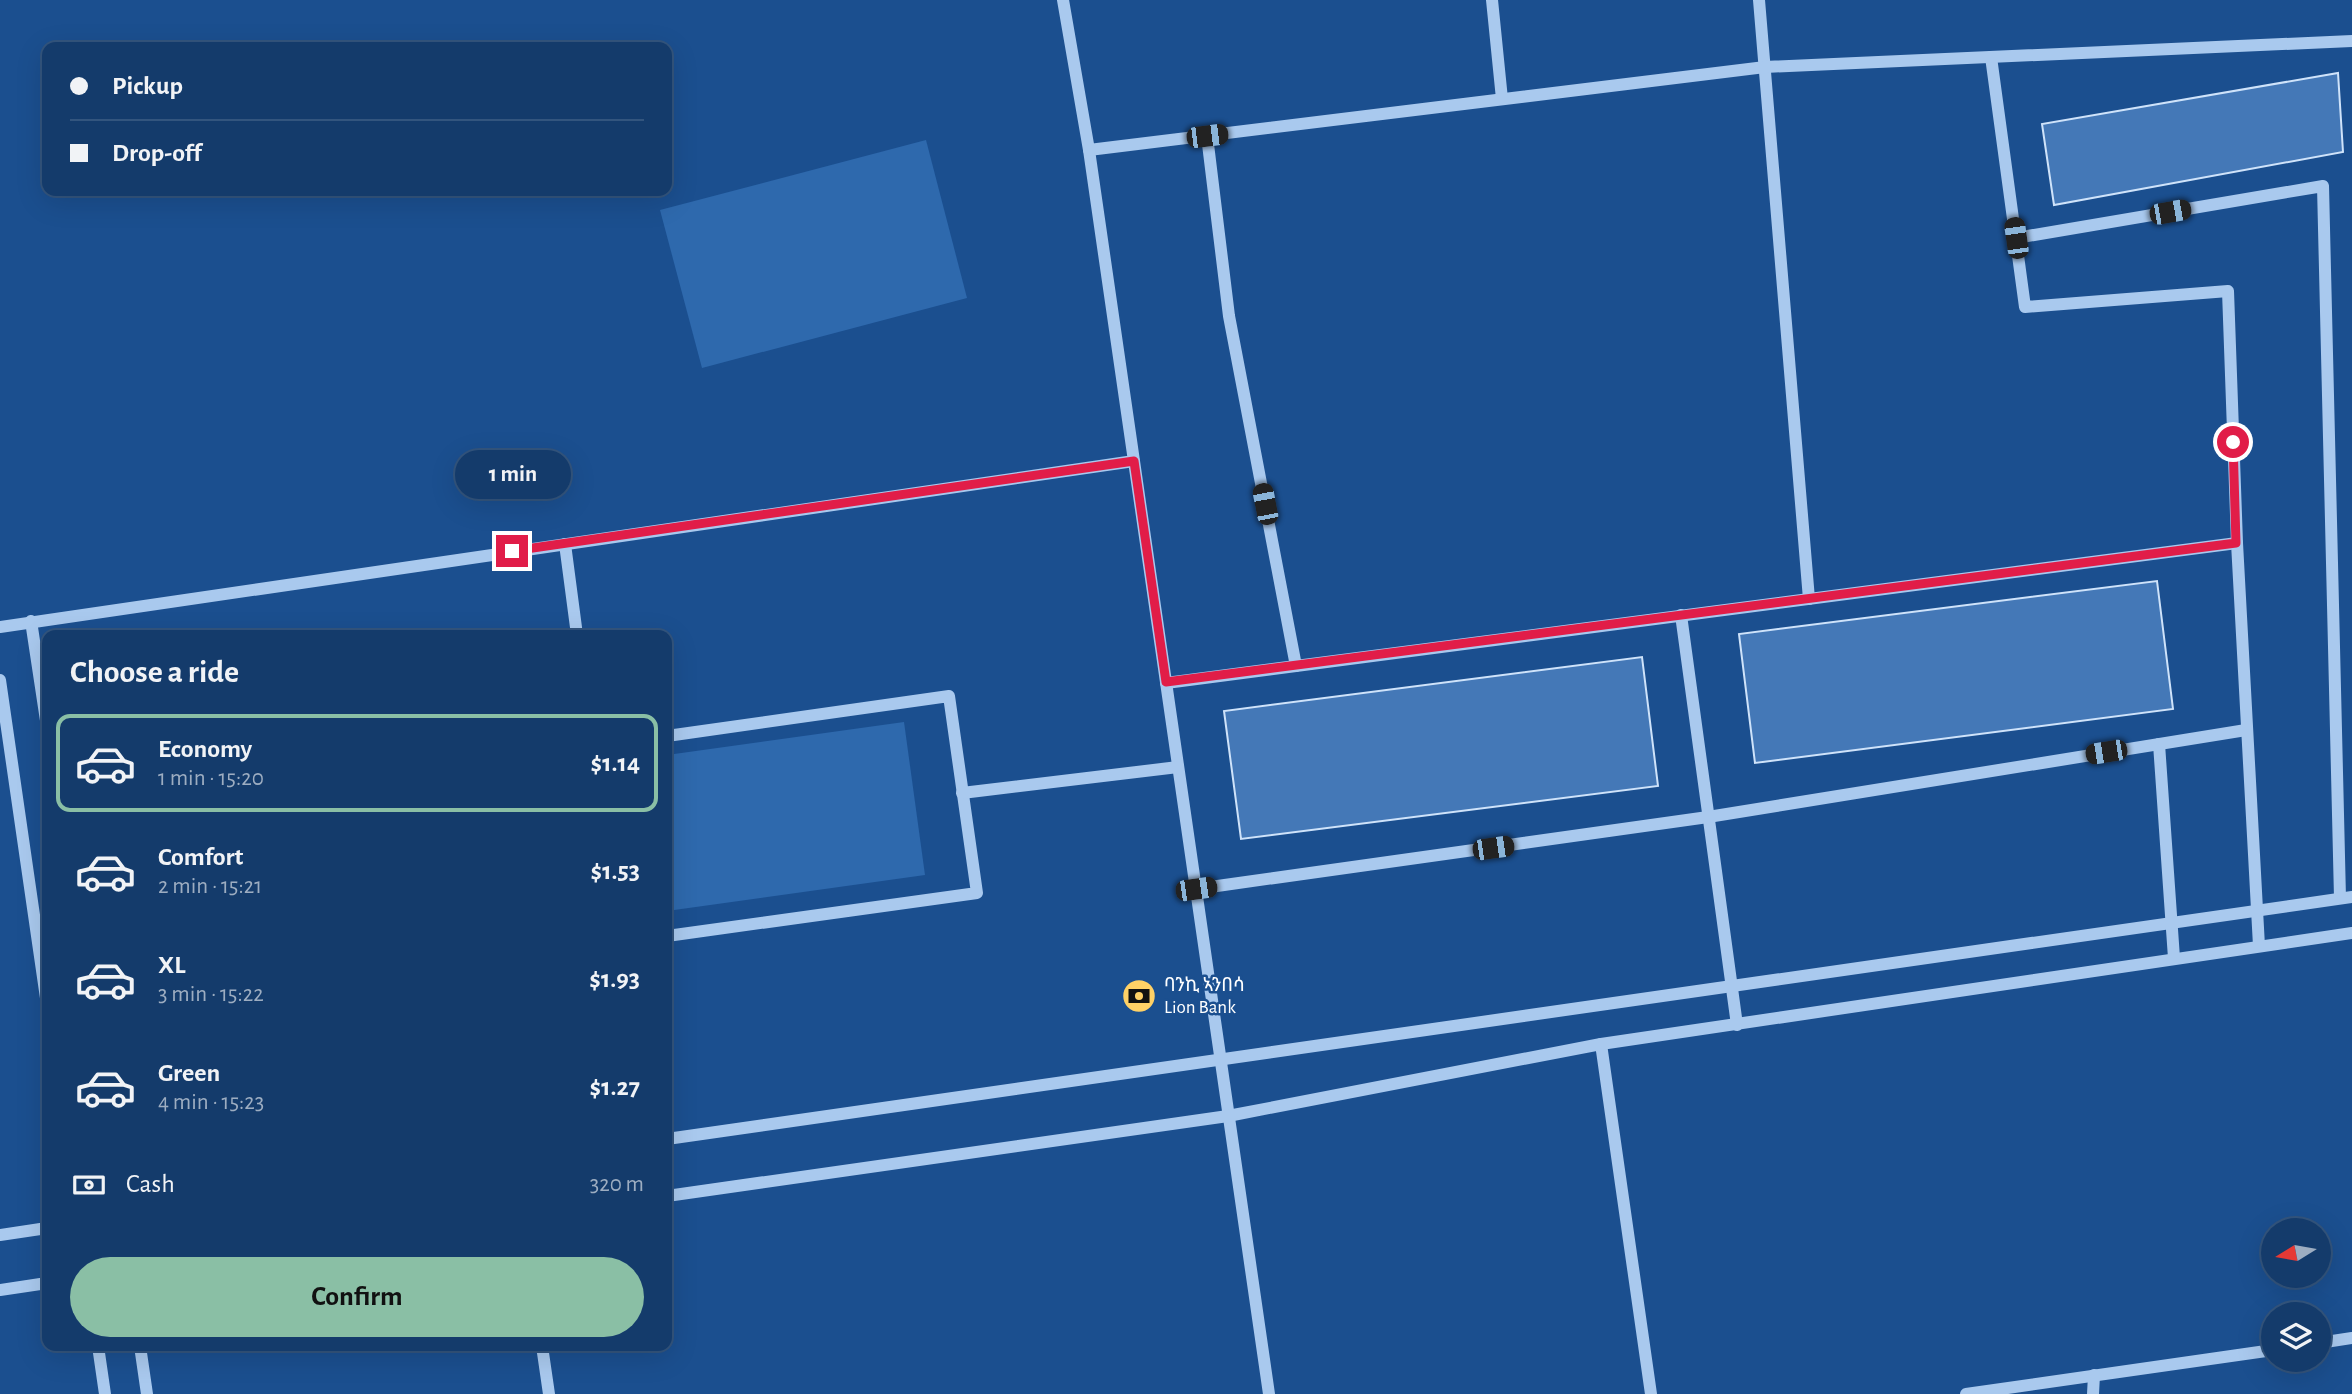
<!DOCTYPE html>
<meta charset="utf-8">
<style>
body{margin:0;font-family:"Alegreya Sans","Noto Sans Ethiopic",sans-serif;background:#1d4271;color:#f1f3f6;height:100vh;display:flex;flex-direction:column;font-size:26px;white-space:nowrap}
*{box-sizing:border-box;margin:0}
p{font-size:23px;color:#9dadc1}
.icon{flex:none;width:38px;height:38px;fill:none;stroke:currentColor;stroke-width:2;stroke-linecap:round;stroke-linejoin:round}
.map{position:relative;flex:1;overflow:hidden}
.sheet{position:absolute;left:42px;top:630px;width:630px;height:721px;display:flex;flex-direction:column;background:#143b6b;border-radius:14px;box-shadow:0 7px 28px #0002,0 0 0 2px #33557e}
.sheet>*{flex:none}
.hud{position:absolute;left:42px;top:42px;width:630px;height:154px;border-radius:14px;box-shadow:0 7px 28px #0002,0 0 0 2px #33557e;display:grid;align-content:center;height:154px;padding:0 28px;background:#143b6b}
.needle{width:46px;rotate:259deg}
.buttons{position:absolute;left:2261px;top:1218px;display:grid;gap:14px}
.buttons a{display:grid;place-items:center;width:70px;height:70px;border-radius:50%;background:#143b6b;box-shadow:0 7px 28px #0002,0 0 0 2px #33557e;font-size:35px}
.end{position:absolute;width:32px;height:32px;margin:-16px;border:9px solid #e11d48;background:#fff;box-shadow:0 0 0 4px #fff}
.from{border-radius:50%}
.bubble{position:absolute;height:49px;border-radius:24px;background:#143b6b;box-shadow:0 7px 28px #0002,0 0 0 2px #33557e;font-size:23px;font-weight:700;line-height:49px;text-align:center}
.car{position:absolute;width:21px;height:42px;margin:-21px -10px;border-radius:9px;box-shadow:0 0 5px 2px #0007;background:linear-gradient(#222 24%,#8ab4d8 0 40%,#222 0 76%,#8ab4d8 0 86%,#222 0)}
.hud b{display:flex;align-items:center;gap:24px;height:66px;font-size:26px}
.hud b+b{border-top:2px solid #33557e}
.hud i{width:18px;height:18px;background:#f1f3f6}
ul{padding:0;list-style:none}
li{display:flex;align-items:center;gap:21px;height:98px;margin:0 14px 10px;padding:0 14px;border:4px solid transparent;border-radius:14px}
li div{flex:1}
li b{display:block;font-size:26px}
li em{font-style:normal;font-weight:700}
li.active{border-color:#8abfa5}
li>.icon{width:63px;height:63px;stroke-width:1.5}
h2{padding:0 28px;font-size:32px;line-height:84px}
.pay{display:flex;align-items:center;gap:18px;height:77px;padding:0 28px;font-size:26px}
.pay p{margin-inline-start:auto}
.primary-button{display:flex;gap:14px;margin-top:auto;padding:14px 28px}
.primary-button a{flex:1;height:80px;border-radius:42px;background:#8abfa5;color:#111;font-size:28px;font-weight:700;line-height:80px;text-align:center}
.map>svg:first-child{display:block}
</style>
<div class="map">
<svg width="2352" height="1394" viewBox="0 0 2352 1394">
<rect width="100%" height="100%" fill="#1b4f8f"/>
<!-- green -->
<g fill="#2e69ad">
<path d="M926,140l41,158 -265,70 -42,-158z"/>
<path d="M904,722l21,153 -258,36v-156z"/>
</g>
<!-- building -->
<g fill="#4478b7" stroke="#cfe3fa" stroke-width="2">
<path d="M2338,73l5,79 -289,53 -12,-81z"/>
<path d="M2157,581l16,128 -418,54 -16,-129z"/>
<path d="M1642,657l16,129 -417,53 -17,-128z"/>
</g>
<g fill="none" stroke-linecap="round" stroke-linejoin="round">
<!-- minor -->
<g stroke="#a9c9ee" stroke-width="12">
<path d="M1063,0l26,150 180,1244"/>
<path d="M1492,0l10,99"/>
<path d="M1759,0l50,599"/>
<path d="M1991,57l34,250 203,-16 9,252 22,403"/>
<path d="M1207,136l22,180 67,350"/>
<path d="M1089,150l676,-83 587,-26"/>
<path d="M2016,238l307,-52 17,712"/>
<path d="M565,544l12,91"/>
<path d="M1681,615l56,410"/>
<path d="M31,621l16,106"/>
<path d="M0,627l1134,-166"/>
<path d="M0,680l47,325"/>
<path d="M1166,683l1071,-140"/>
<path d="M667,736l282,-40 28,197 -310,43"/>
<path d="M2159,744l15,214"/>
<path d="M962,793l216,-26"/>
<path d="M1196,889l512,-72 538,-87"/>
<path d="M1601,1044l50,350"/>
<path d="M667,1139l1685,-242"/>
<path d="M667,1196l561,-80 373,-72 751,-111"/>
<path d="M0,1235l47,-7"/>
<path d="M0,1290l47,-7"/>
<path d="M2319,1343l33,-5"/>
<path d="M98,1346l7,48"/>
<path d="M140,1346l7,48"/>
<path d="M542,1346l7,48"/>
<path d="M1966,1394l307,-44"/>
<path d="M2093,1394l1,-19"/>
</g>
</g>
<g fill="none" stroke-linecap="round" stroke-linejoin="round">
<!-- route -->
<path stroke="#e11d48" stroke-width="9" d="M512,551l622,-90 32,221 1070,-139 -3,-101"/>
</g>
<!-- icons -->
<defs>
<g id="bank-disc" transform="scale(1.75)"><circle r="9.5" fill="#ffd166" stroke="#1b4f8f"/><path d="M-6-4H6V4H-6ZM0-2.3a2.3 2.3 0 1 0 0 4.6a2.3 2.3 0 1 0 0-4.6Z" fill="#111"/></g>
</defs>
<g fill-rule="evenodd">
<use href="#bank-disc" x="1139" y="996"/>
</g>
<g text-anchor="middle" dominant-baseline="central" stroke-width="5" stroke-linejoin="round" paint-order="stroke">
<!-- poi labels -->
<g font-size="19" fill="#fff" stroke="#1b4f8f" text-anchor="start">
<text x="1164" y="985">ባንኪ ኣንበሳ<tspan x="1164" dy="22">Lion Bank</tspan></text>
</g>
</g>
</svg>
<div class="buttons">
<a><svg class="needle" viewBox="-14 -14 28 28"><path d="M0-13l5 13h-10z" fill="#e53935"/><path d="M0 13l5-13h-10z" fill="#9dadc1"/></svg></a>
<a><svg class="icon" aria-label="layers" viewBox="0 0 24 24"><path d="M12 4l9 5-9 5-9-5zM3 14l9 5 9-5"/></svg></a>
</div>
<i class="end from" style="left:2233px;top:442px"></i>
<i class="end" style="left:512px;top:551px"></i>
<div class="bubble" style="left:455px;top:450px;width:116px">1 min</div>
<i class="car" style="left:1207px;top:136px;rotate:83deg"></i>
<i class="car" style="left:2170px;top:212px;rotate:80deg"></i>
<i class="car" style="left:2016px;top:238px;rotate:352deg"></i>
<i class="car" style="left:1265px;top:504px;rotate:349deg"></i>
<i class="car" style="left:2106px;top:752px;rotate:261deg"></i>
<i class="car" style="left:1493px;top:848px;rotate:82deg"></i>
<i class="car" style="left:1196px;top:889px;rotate:82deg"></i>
<div class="hud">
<b><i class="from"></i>Pickup</b>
<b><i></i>Drop-off</b>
</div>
<section class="sheet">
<h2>Choose a ride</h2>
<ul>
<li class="active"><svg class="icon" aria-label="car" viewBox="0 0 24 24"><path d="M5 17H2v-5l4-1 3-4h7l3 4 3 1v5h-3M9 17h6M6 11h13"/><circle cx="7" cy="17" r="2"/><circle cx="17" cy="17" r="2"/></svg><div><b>Economy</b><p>1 min · 15:20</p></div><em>$1.14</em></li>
<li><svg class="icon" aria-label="car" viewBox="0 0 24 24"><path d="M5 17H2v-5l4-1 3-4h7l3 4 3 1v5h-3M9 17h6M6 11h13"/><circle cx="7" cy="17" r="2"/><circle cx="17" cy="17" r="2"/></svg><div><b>Comfort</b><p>2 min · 15:21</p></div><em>$1.53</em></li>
<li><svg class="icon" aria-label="car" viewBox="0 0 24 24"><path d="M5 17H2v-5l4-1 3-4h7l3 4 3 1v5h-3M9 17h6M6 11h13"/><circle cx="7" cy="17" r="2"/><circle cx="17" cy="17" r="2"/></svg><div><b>XL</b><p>3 min · 15:22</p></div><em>$1.93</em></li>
<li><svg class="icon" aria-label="car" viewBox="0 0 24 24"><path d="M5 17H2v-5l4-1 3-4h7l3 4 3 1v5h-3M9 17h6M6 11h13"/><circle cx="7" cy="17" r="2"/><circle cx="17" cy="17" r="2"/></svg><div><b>Green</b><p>4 min · 15:23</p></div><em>$1.27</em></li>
</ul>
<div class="pay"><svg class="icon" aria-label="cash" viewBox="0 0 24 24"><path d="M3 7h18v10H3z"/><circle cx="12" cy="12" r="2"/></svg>Cash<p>320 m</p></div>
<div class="primary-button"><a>Confirm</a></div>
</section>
</div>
